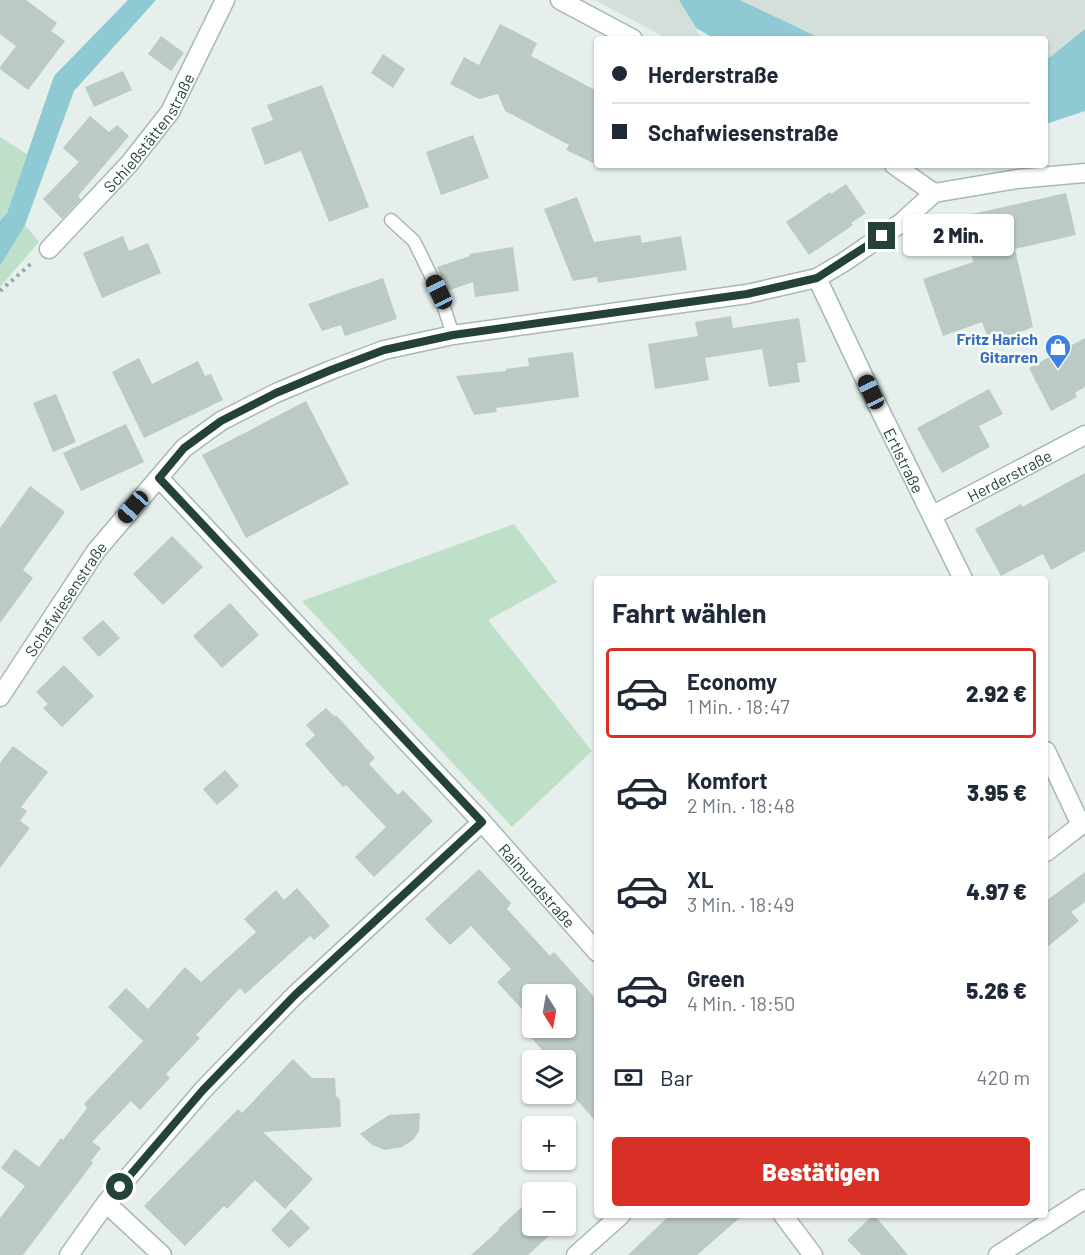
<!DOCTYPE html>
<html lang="de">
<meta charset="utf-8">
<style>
body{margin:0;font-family:Barlow,sans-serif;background:#f6f6f7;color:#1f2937;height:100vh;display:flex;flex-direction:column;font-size:22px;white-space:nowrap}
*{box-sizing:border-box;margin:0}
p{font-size:20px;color:#747a83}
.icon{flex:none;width:33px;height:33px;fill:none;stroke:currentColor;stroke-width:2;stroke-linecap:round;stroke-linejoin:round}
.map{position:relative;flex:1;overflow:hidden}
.panel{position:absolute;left:594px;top:576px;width:454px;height:642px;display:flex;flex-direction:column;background:#fff;border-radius:6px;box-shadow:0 2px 4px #0004}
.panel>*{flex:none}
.guide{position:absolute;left:594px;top:36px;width:454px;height:132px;border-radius:6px;box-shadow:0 2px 4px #0004;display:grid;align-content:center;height:132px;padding:0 18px;background:#fff}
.needle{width:39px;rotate:169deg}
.buttons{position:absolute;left:522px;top:984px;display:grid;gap:12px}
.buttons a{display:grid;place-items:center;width:54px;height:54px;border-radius:6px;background:#fff;box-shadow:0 2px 4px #0004;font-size:30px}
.end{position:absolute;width:27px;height:27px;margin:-14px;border:8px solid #24423a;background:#fff;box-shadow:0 0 0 3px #fff}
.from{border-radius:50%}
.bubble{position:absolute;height:42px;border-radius:6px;background:#fff;box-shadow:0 2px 4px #0004;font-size:20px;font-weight:800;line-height:42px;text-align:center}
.car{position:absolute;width:18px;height:36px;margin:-18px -9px;border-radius:8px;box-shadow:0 0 4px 2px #0007;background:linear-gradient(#222 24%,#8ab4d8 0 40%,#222 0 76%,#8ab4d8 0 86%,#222 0)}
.guide b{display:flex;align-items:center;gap:21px;height:57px;font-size:22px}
.guide b+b{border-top:2px solid #e0e1e3}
.guide i{width:15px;height:15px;background:#1f2937}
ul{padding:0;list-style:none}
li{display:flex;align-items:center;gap:18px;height:90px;margin:0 12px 9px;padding:0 6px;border:3px solid transparent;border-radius:6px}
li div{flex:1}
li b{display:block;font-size:22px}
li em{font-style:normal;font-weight:800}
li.on{border-color:#d93025}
li>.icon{width:54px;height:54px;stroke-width:1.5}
h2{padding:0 18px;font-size:27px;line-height:72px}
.pay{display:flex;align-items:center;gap:15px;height:66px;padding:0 18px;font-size:22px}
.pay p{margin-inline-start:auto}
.action{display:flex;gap:12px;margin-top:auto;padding:12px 18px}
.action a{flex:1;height:69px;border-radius:6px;background:#d93025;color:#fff;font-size:24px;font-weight:800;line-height:69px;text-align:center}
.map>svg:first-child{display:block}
</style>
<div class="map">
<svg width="1085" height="1255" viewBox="0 0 1085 1255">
<rect width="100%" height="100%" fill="#e6efeb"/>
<!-- built -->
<g fill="#d4dfda">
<path d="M595,0h84l23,39h-34z"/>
<path d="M740,0h345v29l-35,28 -4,1v-19h-224z"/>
</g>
<!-- green -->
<g fill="#bfe0c8">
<path d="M0,137l27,17 -20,59 -7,8z"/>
<path d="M25,225l14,17 -39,45v-21z"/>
<path d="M514,524l43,58 -69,38 104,131 -80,76 -210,-226z"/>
</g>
<!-- water -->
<g fill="#8ec9d4">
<path d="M128,0h28l-82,91 -49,134 -25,41v-45l7,-8 47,-137z"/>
<path d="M679,0h61l82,39h-107l-19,-11z"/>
<path d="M1085,29v82l-39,13v-66l4,-1z"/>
</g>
<!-- building -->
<g fill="#bbcac4">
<path d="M0,0h26l31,23 -6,8 14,10 -37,49 -28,-21v-2l16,-21 -16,-12z"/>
<path d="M500,24l37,19 -6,13 66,35v74l-31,-15 3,-5 -64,-34 -7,-17 -19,5 -29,-15 14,-27 15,8z"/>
<path d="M161,36l23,17 -13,18 -23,-17z"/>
<path d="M383,54l22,15 -12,19 -22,-15z"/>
<path d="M123,71l9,19 -38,17 -9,-20z"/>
<path d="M322,85l47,122 -40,15 -28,-71 -36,14 -14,-37 22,-8 -6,-15z"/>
<path d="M90,116l19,16 8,-7 12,11 -51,60 3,3 -19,20 -19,-20 36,-37 -16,-14z"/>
<path d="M473,135l16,43 -48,17 -15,-43z"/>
<path d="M846,184l20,29 -15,10 2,2 -44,30 -23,-33 44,-30 1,2z"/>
<path d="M1066,193l10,42 -61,14 18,78 -43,17 -8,-22 -39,14 -20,-57 50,-17 -10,-46z"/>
<path d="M577,197l17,45 46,-7 2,8 39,-7 6,34 -89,13 -1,-6 -24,4 -29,-72z"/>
<path d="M123,236l6,15 19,-8 13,30 -59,25 -19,-45z"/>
<path d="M513,247l6,44 -44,6 -2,-15 -26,9 -10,-24 33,-11 -1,-2z"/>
<path d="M383,278l14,41 -52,17 -4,-11 -19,6 -14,-27z"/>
<path d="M731,316l2,12 66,-10 7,44 -9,1 3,19 -31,5 -7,-38 -57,9 4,22 -54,9 -7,-45 50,-8 -3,-14z"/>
<path d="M1085,338v49l-10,6 2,4 -26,14 -22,-43z"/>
<path d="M573,352l6,45 -83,11 1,4 -23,3 -18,-39 50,-5v-2l23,-3 -1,-8z"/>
<path d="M139,358l13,26 46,-23 7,15 6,-2 12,26 -79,38 -32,-66z"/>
<path d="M989,389l14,25 -24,12 11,21 -48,26 -25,-45z"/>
<path d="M56,394l20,48 -23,10 -20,-49z"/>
<path d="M306,401l43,83 -103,54 -44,-83z"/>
<path d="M126,424l18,38 -63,29 -18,-38z"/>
<path d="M1085,473v78l-34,19 -8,-16 -42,22 -26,-47 46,-25 1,3z"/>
<path d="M30,486l35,26 -42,58 10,8 -33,45v-95z"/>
<path d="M172,536l31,31 -40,38 -30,-31z"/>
<path d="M230,603l29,32 -37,33 -29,-32z"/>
<path d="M103,620l17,18 -21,19 -17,-19z"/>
<path d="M64,665l30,31 -32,31 -19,-19 5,-4 -12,-12z"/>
<path d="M326,708l9,9 1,-2 39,43 -6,6 29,31 5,-5 30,31 -59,56 -19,-20 31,-30 -40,-42 -3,2 -38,-43 10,-9 -9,-10z"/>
<path d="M13,746l35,26 -27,35 6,4 -7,10 10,7 -30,40v-105z"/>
<path d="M225,770l14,16 -22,19 -14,-16z"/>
<path d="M479,869l32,34 -4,6 43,47 4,-4 43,48v123l-26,-30 -11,11 -10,-10h16v-34h-19l2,-2 -22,-25 5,-6 34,1v-34h-34v26l-35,-38 14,-13 -40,-43 -21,19 -25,-26z"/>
<path d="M1085,872v30l-14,10 8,9 -33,27v-47z"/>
<path d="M297,888l33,38 -16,14 -4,-4 -65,58 -5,-6 -44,47 4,3 -34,36 4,4 -30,32 -9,-9 -39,41 9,6 -10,13 2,2 -70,92h-23v-37l25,-32 -24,-18 14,-19 24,18 22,-29 2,2 24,-32 -3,-4 59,-63 -35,-34 18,-19 22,21 37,-42 16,15 55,-50 -12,-13 32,-29 8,10z"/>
<path d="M293,1059l19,19h23l1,18 4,4 1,27 -78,5 50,47 -28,30 -30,-29 -28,29 -3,-3 -39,40 -41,-40 94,-97 4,4z"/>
<path d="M420,1113l-1,18 -6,9 -11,7 -17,3 -13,-5 -12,-11 29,-19z"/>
<path d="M527,1202l2,4 3,-3v23h28l-32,29h-57l28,-25 -1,-1z"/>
<path d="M291,1209l19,19 -21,20 -18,-18z"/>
<path d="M670,1215h73l-46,40h-69z"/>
<path d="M873,1215h1l34,40h-46l-15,-15z"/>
</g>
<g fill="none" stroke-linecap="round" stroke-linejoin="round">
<!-- lane casing -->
<g stroke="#a8b8b2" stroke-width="15">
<path id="lane" d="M391,220l23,21 25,51 14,43"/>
</g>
<!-- street casing -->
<g stroke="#a8b8b2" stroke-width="21">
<g id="street">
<path d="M560,0l73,39"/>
<path d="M894,165l40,28"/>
<path id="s1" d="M49,249l80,-85 41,-52 55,-112"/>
<path id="s2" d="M817,278l54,114 92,187"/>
<path id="s3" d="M159,478l323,344 115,130"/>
<path id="s4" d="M933,515l152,-80"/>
<path id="s5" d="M0,697l96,-146 88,-103 37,-27 55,-28 55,-23 53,-20 69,-15 294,-41 70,-16 27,-16 57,-39 33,-30 83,-14 68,-6"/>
<path d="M1046,751l35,74"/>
<path d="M1046,852l39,-30"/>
<path d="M106,1203l56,52"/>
<path d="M783,1215l30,40"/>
<path d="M69,1255l37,-52 97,-113 92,-95 187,-173"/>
<path d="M576,1255l45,-40"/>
<path d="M998,1255l87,-56"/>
</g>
</g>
<!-- path -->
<path stroke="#86b3a5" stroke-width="4" stroke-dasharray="3 4.5" stroke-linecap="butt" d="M0,291l32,-28"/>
<!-- lane -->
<use href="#lane" stroke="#fff" stroke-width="12"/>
<!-- street -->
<use href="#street" stroke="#fff" stroke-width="18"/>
</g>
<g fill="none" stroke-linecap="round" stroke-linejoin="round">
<!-- route -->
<path stroke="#24423a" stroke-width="8" d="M120,1187l83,-97 92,-95 187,-173 -323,-344 25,-30 37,-27 55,-28 55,-23 53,-20 69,-15 294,-41 70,-16 65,-42"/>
</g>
<!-- icons -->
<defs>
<g id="shop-pin" transform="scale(1.35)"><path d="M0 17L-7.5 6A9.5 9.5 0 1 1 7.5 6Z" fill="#3f7fe0" stroke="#f7fbf9"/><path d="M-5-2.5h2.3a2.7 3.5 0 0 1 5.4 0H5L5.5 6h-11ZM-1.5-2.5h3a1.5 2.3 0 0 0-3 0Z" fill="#fff"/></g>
</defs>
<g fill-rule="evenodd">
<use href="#shop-pin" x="1058" y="347"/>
</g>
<g text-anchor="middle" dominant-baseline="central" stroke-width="5" stroke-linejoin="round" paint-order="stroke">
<!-- street labels -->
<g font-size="16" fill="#24423a" stroke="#f7fbf9">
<text stroke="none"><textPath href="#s1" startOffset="154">Schießstättenstraße</textPath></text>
<text stroke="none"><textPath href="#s2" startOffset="202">Ertlstraße</textPath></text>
<text stroke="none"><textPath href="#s4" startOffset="86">Herderstraße</textPath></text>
<text stroke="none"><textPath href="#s5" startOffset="118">Schafwiesenstraße</textPath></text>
<text stroke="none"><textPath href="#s3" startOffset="556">Raimundstraße</textPath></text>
</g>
<!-- shop labels -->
<g font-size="16" font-weight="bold" fill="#366cbe" stroke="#f7fbf9" text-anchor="end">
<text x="1038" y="338">Fritz Harich<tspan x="1038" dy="18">Gitarren</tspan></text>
</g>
</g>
</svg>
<div class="buttons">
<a><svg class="needle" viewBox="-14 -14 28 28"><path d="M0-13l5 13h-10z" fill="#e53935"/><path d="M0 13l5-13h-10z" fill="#747a83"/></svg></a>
<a><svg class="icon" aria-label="layers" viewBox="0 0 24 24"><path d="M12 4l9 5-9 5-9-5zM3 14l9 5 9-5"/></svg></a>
<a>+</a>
<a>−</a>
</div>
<i class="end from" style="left:120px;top:1187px"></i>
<i class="end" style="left:882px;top:236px"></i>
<div class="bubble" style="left:903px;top:214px;width:111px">2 Min.</div>
<i class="car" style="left:439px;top:292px;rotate:334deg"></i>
<i class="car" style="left:871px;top:392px;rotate:335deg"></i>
<i class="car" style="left:133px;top:507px;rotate:221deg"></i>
<div class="guide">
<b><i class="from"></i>Herderstraße</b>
<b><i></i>Schafwiesenstraße</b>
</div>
<section class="panel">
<h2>Fahrt wählen</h2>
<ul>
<li class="on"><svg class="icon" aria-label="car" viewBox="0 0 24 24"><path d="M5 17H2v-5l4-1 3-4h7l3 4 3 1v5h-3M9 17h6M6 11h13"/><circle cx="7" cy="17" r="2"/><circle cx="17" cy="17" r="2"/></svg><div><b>Economy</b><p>1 Min. · 18:47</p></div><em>2.92 €</em></li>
<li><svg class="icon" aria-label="car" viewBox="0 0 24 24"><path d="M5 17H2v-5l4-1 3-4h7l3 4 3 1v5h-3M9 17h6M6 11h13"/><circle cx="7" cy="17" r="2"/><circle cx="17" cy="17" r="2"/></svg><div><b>Komfort</b><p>2 Min. · 18:48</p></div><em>3.95 €</em></li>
<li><svg class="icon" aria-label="car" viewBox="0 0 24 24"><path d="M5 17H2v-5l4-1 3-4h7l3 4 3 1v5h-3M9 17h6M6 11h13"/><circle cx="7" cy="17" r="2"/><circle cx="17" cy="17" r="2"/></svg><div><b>XL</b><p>3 Min. · 18:49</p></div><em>4.97 €</em></li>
<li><svg class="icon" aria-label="car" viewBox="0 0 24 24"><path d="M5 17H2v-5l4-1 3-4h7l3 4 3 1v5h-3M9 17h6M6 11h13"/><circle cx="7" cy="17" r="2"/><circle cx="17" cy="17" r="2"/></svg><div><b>Green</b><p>4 Min. · 18:50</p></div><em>5.26 €</em></li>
</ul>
<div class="pay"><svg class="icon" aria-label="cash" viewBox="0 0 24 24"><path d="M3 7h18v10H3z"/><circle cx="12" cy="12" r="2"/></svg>Bar<p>420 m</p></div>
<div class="action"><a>Bestätigen</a></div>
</section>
</div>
